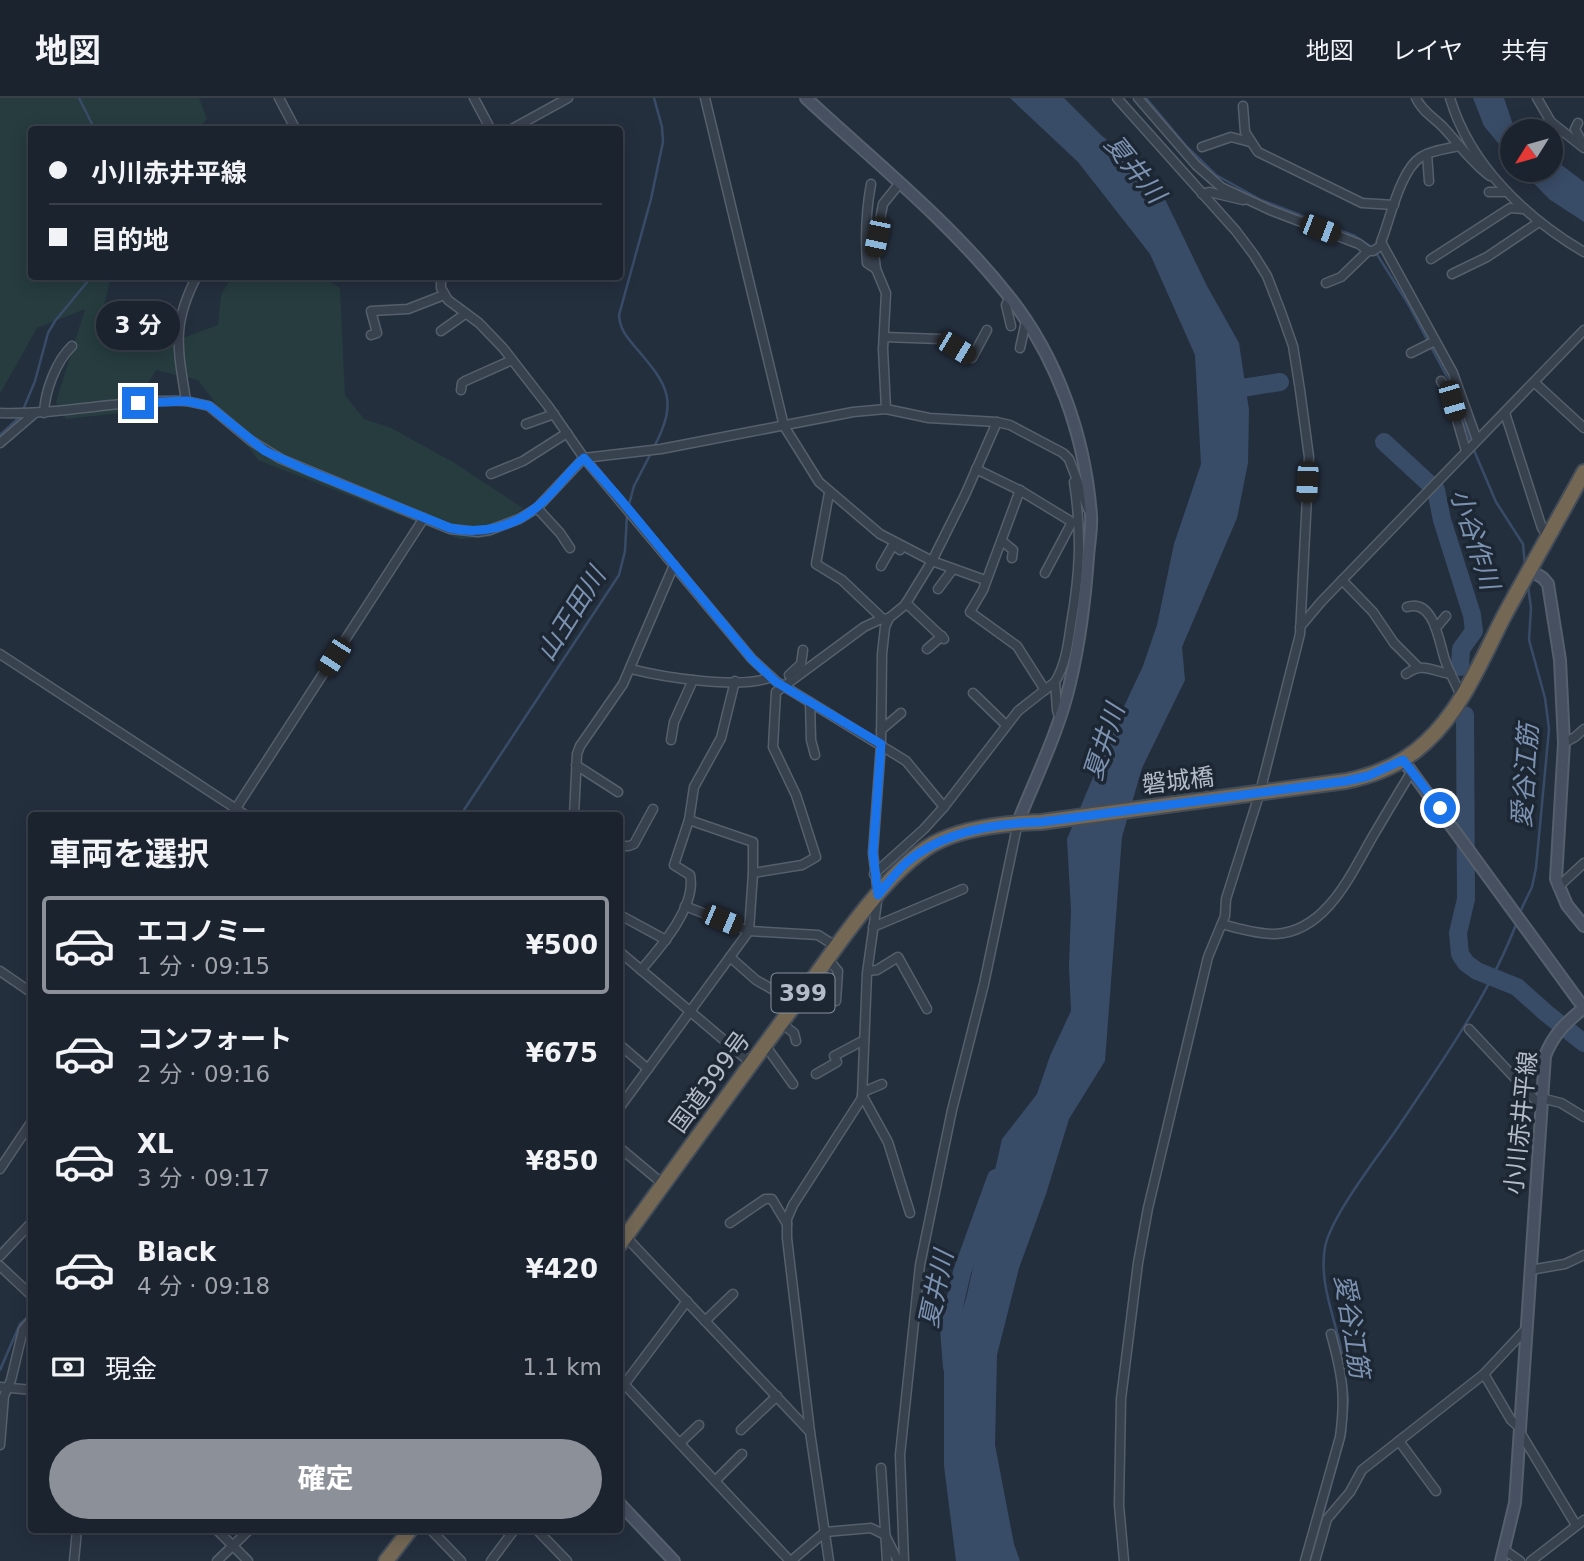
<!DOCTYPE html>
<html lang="ja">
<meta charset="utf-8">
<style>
body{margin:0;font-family:"DejaVu Sans","Noto Sans JP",sans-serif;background:#242b36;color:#f1f3f6;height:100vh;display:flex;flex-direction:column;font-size:26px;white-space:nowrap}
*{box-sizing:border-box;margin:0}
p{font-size:23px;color:#a0a4aa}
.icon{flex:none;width:38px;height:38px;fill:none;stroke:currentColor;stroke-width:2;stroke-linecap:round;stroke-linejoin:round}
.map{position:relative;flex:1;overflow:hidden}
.sheet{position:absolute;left:28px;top:714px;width:595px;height:721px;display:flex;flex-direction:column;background:#1b232e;border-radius:7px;box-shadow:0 4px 18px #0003,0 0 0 2px #39404a}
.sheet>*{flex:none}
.guide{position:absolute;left:28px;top:28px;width:595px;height:154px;border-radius:7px;box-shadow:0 4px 18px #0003,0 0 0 2px #39404a;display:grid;align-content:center;height:154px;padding:0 21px;background:#1b232e}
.needle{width:46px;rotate:233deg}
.tools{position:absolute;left:1500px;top:21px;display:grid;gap:14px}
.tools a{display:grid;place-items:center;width:63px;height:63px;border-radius:50%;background:#1b232e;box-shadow:0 4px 18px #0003,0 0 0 2px #39404a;font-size:35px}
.end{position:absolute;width:32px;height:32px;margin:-16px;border:9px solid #1a73e8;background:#fff;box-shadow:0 0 0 4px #fff}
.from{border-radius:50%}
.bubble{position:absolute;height:49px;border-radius:24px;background:#1b232e;box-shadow:0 4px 18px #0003,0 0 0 2px #39404a;font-size:23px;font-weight:700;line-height:49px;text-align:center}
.car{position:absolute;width:21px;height:42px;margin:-21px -10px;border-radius:9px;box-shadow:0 0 5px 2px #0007;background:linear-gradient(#222 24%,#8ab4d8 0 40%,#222 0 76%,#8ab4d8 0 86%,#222 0)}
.guide b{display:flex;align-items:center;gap:24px;height:66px;font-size:26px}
.guide b+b{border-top:2px solid #39404a}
.guide i{width:18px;height:18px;background:#f1f3f6}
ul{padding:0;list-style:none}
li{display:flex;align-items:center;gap:21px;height:98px;margin:0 14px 10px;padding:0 7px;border:4px solid transparent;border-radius:7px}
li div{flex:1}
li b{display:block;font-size:26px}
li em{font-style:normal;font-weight:700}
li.selected{border-color:#8c9099}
li>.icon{width:63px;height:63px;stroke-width:1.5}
h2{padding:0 21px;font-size:32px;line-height:84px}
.pay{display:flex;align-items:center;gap:18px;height:77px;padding:0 21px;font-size:26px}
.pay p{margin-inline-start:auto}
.primary-button{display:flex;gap:14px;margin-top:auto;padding:14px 21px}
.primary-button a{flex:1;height:80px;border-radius:42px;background:#8c9099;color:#fff;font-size:28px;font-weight:700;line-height:80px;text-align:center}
header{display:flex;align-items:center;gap:42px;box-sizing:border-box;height:98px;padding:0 35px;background:#1b232e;border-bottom:2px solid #39404a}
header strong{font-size:33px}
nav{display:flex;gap:38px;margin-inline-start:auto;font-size:24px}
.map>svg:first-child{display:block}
</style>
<header>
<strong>地図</strong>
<nav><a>地図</a><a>レイヤ</a><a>共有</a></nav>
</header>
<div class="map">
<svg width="1584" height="1463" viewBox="0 0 1584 1463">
<rect width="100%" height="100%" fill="#242f3e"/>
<!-- green -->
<path fill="#263c3f" d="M0,0h199l8,21 -9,10 -166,1v146l79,1 -9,37 39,11 17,22 60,-22 3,-30 11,-18h90l18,11 5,107 19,24 27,9 62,34 70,46 -33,29 -30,2 -202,-79 -60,-80 -42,-10 -25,42 -65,7 -10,-17 29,-93 -48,19 -37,66z"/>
<!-- water -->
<g fill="#394c67">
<path d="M1010,0h54l38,38 42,33 18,24 45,93 32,57 10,67 -1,53 -11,55 -55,129 3,33 -43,88 -20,69 -17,224 -36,58 -23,75 -27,74 -22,87 -2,90 19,99 6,17h-64l-12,-95v-104l22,-63 36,-160 35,-45 13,-38 21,-45 -2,-45 2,-56 -4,-71 46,-109 30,-64 14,-41 17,-81 27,-80 -6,-109 -45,-101 -72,-92z"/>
<path d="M1473,0h31l9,27 8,6h-9v29l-28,-34z"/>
<path d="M1551,59l33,25v40l-35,-23 -28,-29h29z"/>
</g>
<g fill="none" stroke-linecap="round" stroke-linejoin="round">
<!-- stream -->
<g stroke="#394c67" stroke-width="2.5">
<path d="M79,0l16,32"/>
<path d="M1146,0l41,49 29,28 45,25 94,36 18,12 34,54 46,86 18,54"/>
<path d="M23,312l12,-29 13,-48 7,-12 37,-45"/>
<path d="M0,337l21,-19"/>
<path d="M654,349c24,-46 15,-61 -18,-99 -9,-11 -16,-18 -17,-33l32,-116 12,-57 -1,-15 -8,-29"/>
<path d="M1473,350l23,54 27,42 2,21"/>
<path d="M628,410l6,-22 17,-33"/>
<path d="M460,718l159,-241 6,-24 2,-37"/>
<path d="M1520,814l12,-25 4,-19 13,-139 -4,-31 -16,-58 2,-32 -3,-22"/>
<path d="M0,1272l20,-46 12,-11"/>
<path d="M1345,1279c-1,-42 -28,-86 -20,-130 6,-30 50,-87 69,-114 45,-67 94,-135 123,-211"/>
<path d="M1310,1463l35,-126 3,-36 -2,-15"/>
</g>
<!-- river -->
<g stroke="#394c67" stroke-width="18">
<path d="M1224,296l18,-6 38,-6"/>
<path d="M1384,344l52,48 6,30 30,95 2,16 -13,18 -1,18"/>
<path d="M1465,617l1,184 -8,34 2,21 6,9 11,8 40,16 29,26 38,30"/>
<path d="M952,1269l-3,-39 13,-56 34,-94"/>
</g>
<!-- street casing -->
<g stroke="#565f6c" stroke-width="11">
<g id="street">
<path d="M279,0l17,32"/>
<path d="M474,0l17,32"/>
<path d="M705,0l79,328 35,56 61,52 52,27 53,19"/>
<path d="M1117,0l119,133 18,24 13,21 14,36 12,34 7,44 9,67 -9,177 -40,158 -34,107 -1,17 -17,41 -60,251 -10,55 -17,136 -2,106 5,56"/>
<path d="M1138,0l58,67 25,22 49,23 89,34 9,7"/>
<path d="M1416,0c6,13 17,19 27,29 15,16 28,35 47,49"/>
<path d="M1450,0c20,67 75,119 134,154"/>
<path d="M1537,0l14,24 33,26"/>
<path d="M1243,8l2,26 13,20 104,51 32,2"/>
<path d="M1578,25l-3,6 9,17"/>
<path d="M510,32l58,-32"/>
<path d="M1459,48c-13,3 -27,4 -38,11 -21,13 -31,63 -40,85l72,131 24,67"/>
<path d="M1202,49l29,-10 19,5"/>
<path d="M1427,56l2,27"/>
<path d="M871,86c-5,27 -6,52 -4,79l9,6"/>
<path d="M1489,94h17"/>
<path d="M1202,96l7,-2 34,8"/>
<path d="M1431,161l79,-51 14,1"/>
<path d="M1452,176l35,-17 52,-35"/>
<path d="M197,178c-26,49 -19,73 -11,125l23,5 41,34 31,19 169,70 28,3 12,-2 29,-11 18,-11 47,-50 77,-9 192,-37 33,-3 43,9 68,4 13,3 53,28 6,6 19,50"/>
<path d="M441,178v12l7,12 31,23 24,25 45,58 36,52 168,201 25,23 129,79 38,46"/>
<path d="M1326,185l15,-6 27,-26h5l9,-6"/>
<path d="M1010,200l-4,7 5,21"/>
<path d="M441,233l24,-17"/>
<path d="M371,237l6,-2 -6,-22 37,-2 36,-14"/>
<path d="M884,239l56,2 32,19 15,-28"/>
<path d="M1020,250l6,-27"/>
<path d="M1411,255l24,-12"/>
<path d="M1441,283l8,11 17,59"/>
<path d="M1534,284l50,46"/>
<path d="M461,292l1,-7 3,-2 47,-21"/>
<path d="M886,311l-3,-60 3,-56 -10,-24 -2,-17 9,-48 16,-20"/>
<path d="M0,315c63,2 124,-14 186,-12"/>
<path d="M44,315c1,-22 12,-52 28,-67"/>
<path d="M1505,315l37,115 6,9"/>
<path d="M526,326l28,-10"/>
<path d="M0,345l35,-30"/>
<path d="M976,371l45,22 51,31 -27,51"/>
<path d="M491,376l32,-13 44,-28"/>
<path d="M1020,392l-37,100 -13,22 47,34 28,44"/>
<path d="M829,395l-13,71 26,16 41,39"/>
<path d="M537,410l23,25 10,15"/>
<path d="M1002,443l11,9 -1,8"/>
<path d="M881,468l12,-21 7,5"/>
<path d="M1342,482l31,32 21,31 24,24"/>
<path d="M938,491l15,-20"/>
<path d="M906,505l38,36"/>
<path d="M1407,509c27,-9 32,35 38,53 4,12 11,24 16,36"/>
<path d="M1300,529l21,-25 263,-272"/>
<path d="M1436,530l10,-12"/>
<path d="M927,551l15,-13"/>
<path d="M0,556l247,162"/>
<path d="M631,571c31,8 111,21 140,8"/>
<path d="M1406,576c17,-13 27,-2 45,0"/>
<path d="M789,577l12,-11 2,-14"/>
<path d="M1055,584c11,-18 13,-38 16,-58 9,-52 11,-89 3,-142"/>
<path d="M973,595l33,32"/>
<path d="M810,604l1,38 4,15"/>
<path d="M881,632l20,-17"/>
<path d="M671,642l3,-18 19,-42"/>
<path d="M1564,645l11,-6 9,-8"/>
<path d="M576,667l42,27"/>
<path d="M231,718l193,-298"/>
<path d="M574,718l3,-62 3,-8 43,-62 51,-119"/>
<path d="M620,748h9l5,-2 19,-35"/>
<path d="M753,775l49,-8 14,-8 -20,-62 -23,-48 3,-55 88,-65 15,-7 10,-2"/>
<path d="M874,776l50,-45 20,-22 74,-96 37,-29 2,28 2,7"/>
<path d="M1558,789l26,-24"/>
<path d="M685,808l64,25 69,4 19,12"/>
<path d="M620,817l46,25"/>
<path d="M1222,826c17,5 35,10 53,10 51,-2 76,-60 98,-98 13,-22 26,-44 39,-65"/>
<path d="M873,829l90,-38"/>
<path d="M620,854l131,111"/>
<path d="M730,859l26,23 40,23"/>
<path d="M828,861l10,12 -2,30"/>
<path d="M641,872c19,-22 56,-64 49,-95l-16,-10 15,-45 5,-33 27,-49 14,-57"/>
<path d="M0,873l32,22"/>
<path d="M868,873l9,-1 21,-13 29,52"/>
<path d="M781,925l13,10 2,8"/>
<path d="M1469,931l71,76"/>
<path d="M620,947l28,24"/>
<path d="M765,947l28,39"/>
<path d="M816,976l21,-12 -3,-6 30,-16"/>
<path d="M863,994l19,-8"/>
<path d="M862,997l26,47 22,71"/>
<path d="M1541,1000l20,5 23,14"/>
<path d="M620,1009l129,-176 4,-58v-31l-64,-22"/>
<path d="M620,1050l43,36"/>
<path d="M0,1071l32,-48"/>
<path d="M730,1125l35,-24h7l15,25"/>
<path d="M625,1138l185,196"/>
<path d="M0,1158l32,-34"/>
<path d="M0,1168l32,30"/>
<path d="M1530,1172l35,-6 19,-9"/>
<path d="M705,1223l28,-27"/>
<path d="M1484,1276l27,46 10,9"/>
<path d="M624,1286l166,177"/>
<path d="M0,1289l32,3"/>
<path d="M620,1292l67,-89"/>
<path d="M741,1332l36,-34"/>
<path d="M1520,1334l56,93"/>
<path d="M1399,1343l37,50"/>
<path d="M680,1345l19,-18"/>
<path d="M0,1347l4,-49 7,-16 12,-50 9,-11"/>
<path d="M881,1370l6,93"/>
<path d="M715,1383l27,-27"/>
<path d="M217,1432l31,31"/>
<path d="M431,1432l30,31"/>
<path d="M537,1432l30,31"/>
<path d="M1503,1451l17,12"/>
<path d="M74,1463l3,-31"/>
<path d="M217,1463l32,-31"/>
<path d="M491,1463l23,-31"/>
<path d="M791,1463l34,-29 46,-4 14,7 13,26"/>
<path d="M829,1463l-19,-129 -23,-194v-19l6,-14 69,-107 5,-125 11,-78 -5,-42 8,-109 1,-90 3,-27 4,-9 16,-13 27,-44 33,-66 32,-73"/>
<path d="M904,1463l-4,-106 20,-190 32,-155 32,-126 34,-162"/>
<path d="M1305,1463l35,-124c6,-42 2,-63 -9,-103"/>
<path d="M1315,1463l12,-42 23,-27 12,-22 122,-96 43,-46"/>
<path d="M1531,1463l53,-41"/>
</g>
</g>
<!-- secondary casing -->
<g stroke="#565f6c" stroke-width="14">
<g id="secondary">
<path d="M806,0c68,63 143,123 201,196 50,62 78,142 84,221 1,14 -2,28 -3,42 -3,43 -8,84 -18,126 -11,48 -34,94 -52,139"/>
<path d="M1530,472l13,8 5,6 12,76 4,83 -8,136 11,26 17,21"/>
<path d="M1403,662l181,248"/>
<path d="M620,1406l54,57"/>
<path d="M1501,1463l14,-58 30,-447c8,-21 21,-34 39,-48"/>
</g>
</g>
<!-- highway casing -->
<g stroke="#434c59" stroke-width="18">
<g id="highway">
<path d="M620,1146c60,-83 120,-166 181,-248 33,-46 84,-124 132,-152 31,-17 73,-21 108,-22l305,-41c30,-6 57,-17 80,-39 36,-33 56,-83 78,-126 26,-48 54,-96 80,-144"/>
<path d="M386,1463l24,-31"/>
</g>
</g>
<!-- street -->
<use href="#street" stroke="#38414e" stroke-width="8"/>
<!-- secondary -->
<use href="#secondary" stroke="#465061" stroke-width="10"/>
<!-- highway -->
<use href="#highway" stroke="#746855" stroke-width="14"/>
</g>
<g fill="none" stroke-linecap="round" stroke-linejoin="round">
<!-- route -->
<path stroke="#1a73e8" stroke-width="9" d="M138,305l48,-2 23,5 56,45 41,19 144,58c31,7 64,-1 88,-22 17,-14 29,-33 46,-48l37,42 131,159 24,23 105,62 -8,109 5,42c9,-11 18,-23 29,-33 36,-31 87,-39 134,-40l305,-41 22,-5 35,-16 37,48"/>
</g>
<g text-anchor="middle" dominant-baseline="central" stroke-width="7" stroke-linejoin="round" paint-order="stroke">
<!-- shield labels -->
<rect fill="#1d2633" stroke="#878f9c" stroke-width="2" x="771.5" y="875.5" width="63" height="39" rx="5"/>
<g font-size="23" font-weight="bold" fill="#b4bcc9">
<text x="803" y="895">399</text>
</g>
<!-- street labels -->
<g font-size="24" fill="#b4bcc9" stroke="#1d2633">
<text transform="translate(1178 683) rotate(-7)">磐城橋</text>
<text transform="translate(710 984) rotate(-54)">国道399号</text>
<text transform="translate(1521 1025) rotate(-84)">小川赤井平線</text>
</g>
<!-- water labels -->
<g font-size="26" font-style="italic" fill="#7c92b1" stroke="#1d2633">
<text transform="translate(1135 71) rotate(51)">夏井川</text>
<text transform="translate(1475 441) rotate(72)">小谷作川</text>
<text transform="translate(571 516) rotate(-58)">山王田川</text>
<text transform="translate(1104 644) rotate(-72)">夏井川</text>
<text transform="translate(1525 678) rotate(-86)">愛谷江筋</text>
<text transform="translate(936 1191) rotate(-78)">夏井川</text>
<text transform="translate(1352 1228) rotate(81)">愛谷江筋</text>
</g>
</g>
</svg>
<div class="tools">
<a><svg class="needle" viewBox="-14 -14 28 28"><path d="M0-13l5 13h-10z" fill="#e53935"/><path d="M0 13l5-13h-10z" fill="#a0a4aa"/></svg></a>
</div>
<i class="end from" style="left:1440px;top:710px"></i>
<i class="end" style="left:138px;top:305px"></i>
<div class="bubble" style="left:96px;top:203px;width:84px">3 分</div>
<i class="car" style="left:1320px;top:131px;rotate:111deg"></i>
<i class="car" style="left:877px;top:139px;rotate:192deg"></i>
<i class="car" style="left:956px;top:250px;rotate:121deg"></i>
<i class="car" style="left:1452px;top:303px;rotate:164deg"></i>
<i class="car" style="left:1307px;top:384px;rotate:183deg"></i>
<i class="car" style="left:334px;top:559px;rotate:213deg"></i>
<i class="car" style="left:722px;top:822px;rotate:113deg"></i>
<div class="guide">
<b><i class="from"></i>小川赤井平線</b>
<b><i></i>目的地</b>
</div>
<section class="sheet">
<h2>車両を選択</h2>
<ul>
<li class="selected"><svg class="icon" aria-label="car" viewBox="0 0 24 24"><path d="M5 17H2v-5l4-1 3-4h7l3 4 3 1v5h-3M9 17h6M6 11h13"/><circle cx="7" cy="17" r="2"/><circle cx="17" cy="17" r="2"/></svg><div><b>エコノミー</b><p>1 分 · 09:15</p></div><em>¥500</em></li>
<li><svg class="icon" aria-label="car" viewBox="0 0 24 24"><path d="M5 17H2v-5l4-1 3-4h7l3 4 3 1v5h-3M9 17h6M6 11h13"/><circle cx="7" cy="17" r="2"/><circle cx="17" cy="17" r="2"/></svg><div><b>コンフォート</b><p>2 分 · 09:16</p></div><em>¥675</em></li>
<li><svg class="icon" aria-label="car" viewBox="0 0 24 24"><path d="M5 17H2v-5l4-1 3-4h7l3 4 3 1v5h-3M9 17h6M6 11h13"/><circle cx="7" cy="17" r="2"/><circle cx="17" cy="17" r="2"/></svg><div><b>XL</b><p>3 分 · 09:17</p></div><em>¥850</em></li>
<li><svg class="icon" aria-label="car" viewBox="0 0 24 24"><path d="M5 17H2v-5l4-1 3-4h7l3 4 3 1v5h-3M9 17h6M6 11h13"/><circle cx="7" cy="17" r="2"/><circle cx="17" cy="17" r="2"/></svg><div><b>Black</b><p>4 分 · 09:18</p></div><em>¥420</em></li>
</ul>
<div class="pay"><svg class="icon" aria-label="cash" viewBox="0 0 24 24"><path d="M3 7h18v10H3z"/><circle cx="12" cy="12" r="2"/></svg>現金<p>1.1 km</p></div>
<div class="primary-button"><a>確定</a></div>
</section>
</div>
